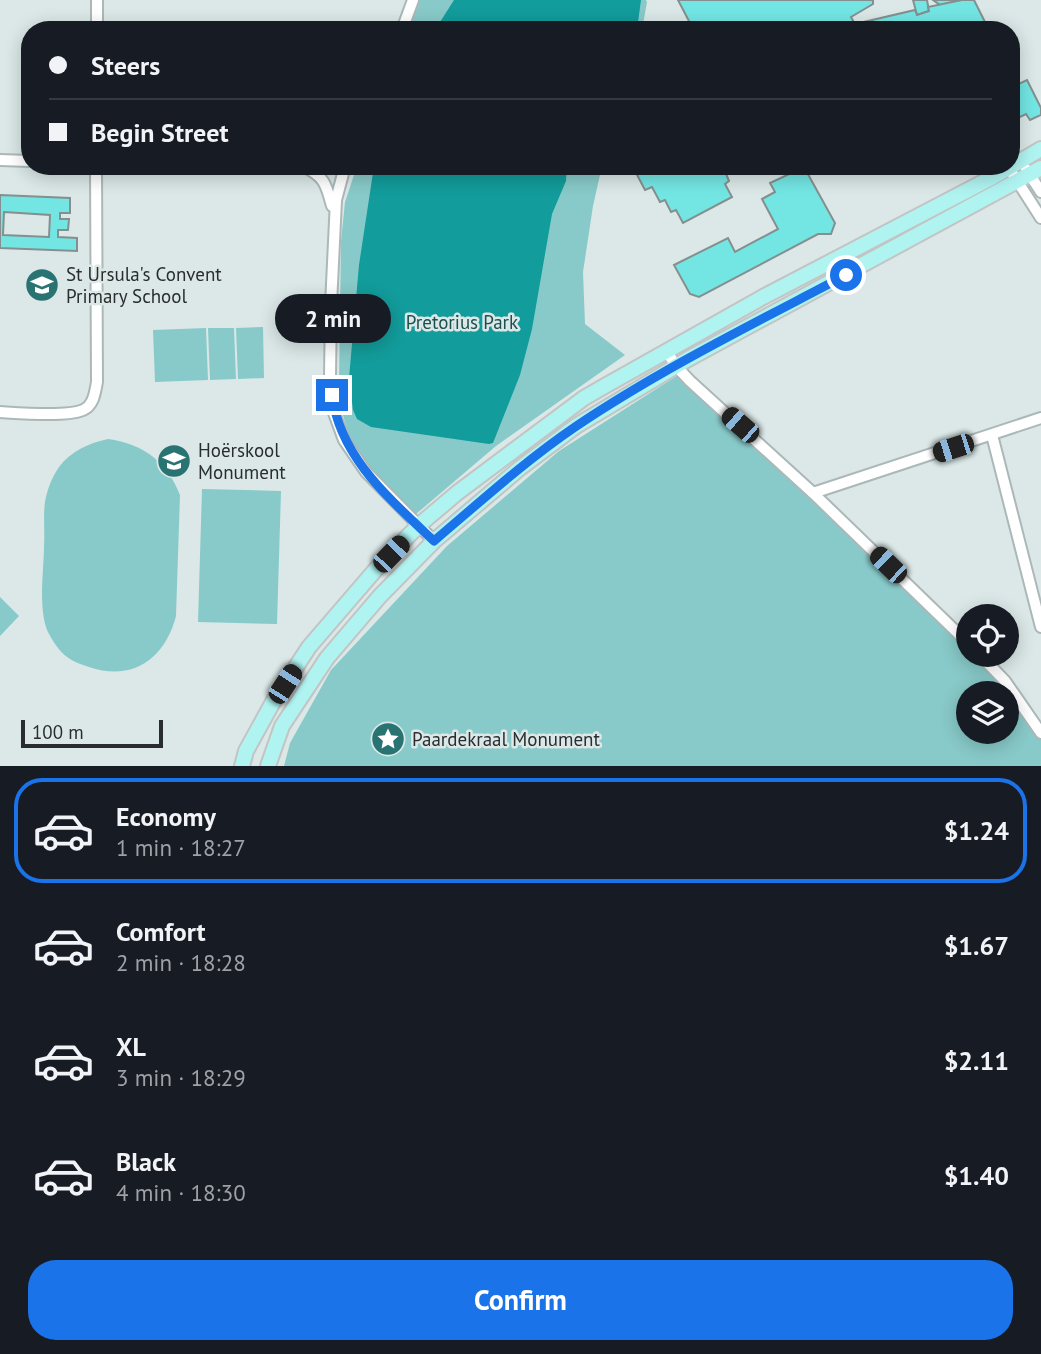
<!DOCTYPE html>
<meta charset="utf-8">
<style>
body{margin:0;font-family:"PT Sans",sans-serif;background:#242831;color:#f1f3f6;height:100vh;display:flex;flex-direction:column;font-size:26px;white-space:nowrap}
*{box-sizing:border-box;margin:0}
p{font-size:23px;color:#9ea1a6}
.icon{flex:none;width:38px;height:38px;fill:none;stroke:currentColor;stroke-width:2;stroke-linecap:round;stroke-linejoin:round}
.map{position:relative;height:766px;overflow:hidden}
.drawer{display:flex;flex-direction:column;background:#171b24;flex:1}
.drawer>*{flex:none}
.banner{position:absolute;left:21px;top:21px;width:999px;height:154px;border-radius:28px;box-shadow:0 4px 18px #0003;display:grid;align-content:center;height:154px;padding:0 28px;background:#171b24}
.controls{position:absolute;left:956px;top:604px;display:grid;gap:14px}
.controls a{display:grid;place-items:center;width:63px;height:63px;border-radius:50%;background:#171b24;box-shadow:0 4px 18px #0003;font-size:35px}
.scale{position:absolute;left:21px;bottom:18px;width:142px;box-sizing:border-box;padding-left:7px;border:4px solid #292d2d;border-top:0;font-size:19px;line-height:24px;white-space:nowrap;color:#292d2d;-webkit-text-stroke:5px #dbe8e7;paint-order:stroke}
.end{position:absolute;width:32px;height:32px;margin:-16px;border:9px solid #1a73e8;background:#fff;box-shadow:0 0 0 4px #fff}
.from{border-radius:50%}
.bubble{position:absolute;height:49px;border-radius:24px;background:#171b24;box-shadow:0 4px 18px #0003;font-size:23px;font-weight:800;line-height:49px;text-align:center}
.car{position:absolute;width:21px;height:42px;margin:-21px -10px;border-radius:9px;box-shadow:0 0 5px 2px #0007;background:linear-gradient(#222 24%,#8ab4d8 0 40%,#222 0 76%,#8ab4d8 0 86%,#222 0)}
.banner b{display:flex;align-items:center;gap:24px;height:66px;font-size:26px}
.banner b+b{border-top:2px solid #363941}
.banner i{width:18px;height:18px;background:#f1f3f6}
ul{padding:12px 0 0;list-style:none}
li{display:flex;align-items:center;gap:21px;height:105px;margin:0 14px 10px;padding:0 14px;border:4px solid transparent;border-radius:28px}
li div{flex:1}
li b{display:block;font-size:26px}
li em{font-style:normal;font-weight:800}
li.on{border-color:#1a73e8}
li>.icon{width:63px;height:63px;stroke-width:1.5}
.action{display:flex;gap:14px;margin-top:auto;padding:14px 28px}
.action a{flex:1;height:80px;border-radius:28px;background:#1a73e8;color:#fff;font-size:28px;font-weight:800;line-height:80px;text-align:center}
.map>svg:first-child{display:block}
</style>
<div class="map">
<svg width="1041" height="766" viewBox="0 0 1041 766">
<rect width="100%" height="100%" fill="#dbe8e7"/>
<!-- green -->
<g fill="#88cac9" fill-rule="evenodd">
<path d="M420,0h226l1,2 -5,28h-235z"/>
<path d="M357,166h245l-9,40 -10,66 2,52 40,31 -129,91 -80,68 -43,-41 -23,-33 -7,-25 -4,-32 2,-142 4,-39z"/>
<path d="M263,327l1,51 -26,1 -2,-51z"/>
<path d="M206,328l2,52 -53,2 -2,-52z"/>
<path d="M208,328h26l2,51 -26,1z"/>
<path d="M686,370l282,276v8l8,1 25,24 40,53v34h-757l6,-23 41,-73 116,-124 112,-95zM968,693h38v39h-38z"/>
<path d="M108,439c36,5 59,23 72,56l-4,121c-11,43 -44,66 -87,51 -12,-4 -23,-8 -31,-19 -4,-5 -8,-12 -11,-18 -9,-25 -3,-59 -3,-85 1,-14 -1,-29 1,-43 2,-12 7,-25 14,-35 12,-16 30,-24 49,-28z"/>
<path d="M202,489l79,2 -4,133 -79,-2z"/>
<path d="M0,597l19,19 -19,20z"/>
</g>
<!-- water -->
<g fill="#129c9b">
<path d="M454,0h187l-4,30h-202z"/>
<path d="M374,166h193l-1,15 -14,33 -20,115 -12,46 -27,68 -4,1 -118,-17 -14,-8 -4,-9 -4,-32 10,-113z"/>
</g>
<!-- building -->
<g fill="#73e6e4" stroke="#84908f" stroke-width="2" fill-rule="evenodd">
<path d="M678,0h195v4l-22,13 4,7 -11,6h-146l-4,-8 -4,1z"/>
<path d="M913,0h14l2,11 -12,4z"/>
<path d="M933,0h29l-22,5z"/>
<path d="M962,0h12l15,30h-145l11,-6 60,-14 2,5 12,-4 -1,-4z"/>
<path d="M1027,80l14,28v7l-11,5 -4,-6 -8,4 -5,-10 6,-3 -7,-14v-4z"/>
<path d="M639,166h89l-4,3 5,12 -4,3 7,13 -49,26 -7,-13 -5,2 -6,-12 -5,2 -8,-15 -7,3 -11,-21z"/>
<path d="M804,167l31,56 -4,11h-13l-119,63 -9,-3 -16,-29 54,-27 7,14 43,-23 -16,-30 13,-7 -5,-9z"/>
<path d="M0,195l70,3v15h-10v6h9l-1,11h-10v7l19,1v13l-77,-3zM4,212l46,3 -1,22 -46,-2z"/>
</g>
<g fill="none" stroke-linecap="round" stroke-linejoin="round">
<!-- minor casing -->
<g stroke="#acb8b8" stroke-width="14">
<g id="minor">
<path d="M97,0v30"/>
<path d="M402,30l11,-30"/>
<path d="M0,160l30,1"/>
<path d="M303,166c22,11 23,18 29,40"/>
<path d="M345,166l-9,34 -5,105 -1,71 4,37 10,27 22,32 68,69"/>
<path d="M1009,168l32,50"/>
<path d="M1026,169l15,23"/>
<path d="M667,352l9,14 14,15 123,112 155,150"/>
<path d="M0,412c18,1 68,5 83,-2 11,-5 12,-18 14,-28l-1,-216"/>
<path d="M992,435l49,192"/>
<path d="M813,493l228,-75"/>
<path d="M979,654l26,27 36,52"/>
</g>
</g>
<!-- major casing -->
<g stroke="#c3c4c4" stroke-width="18">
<g id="major">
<path d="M242,766l4,-15 27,-49 36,-55 68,-79 41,-42 39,-33 127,-95 19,-11 160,-90 230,-120 48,-28"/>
<path d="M268,766l14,-40 45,-68 53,-62 54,-55 86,-73 56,-42 112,-67 353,-191"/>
</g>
</g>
<!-- minor -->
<use href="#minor" stroke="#fff" stroke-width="10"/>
<!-- major -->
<use href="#major" stroke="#b0f4f2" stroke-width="14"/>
</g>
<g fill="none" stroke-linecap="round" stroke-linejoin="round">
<!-- route -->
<path stroke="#1a73e8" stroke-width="9" d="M332,395c8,63 59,105 102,146 46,-39 91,-80 141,-114 86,-58 180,-104 271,-152"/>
</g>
<!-- icons -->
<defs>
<g id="school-disc" transform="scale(1.75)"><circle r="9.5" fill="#297372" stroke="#dbe8e7"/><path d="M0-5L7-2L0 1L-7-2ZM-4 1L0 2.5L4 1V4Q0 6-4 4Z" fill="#fff"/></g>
<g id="sight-disc" transform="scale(1.75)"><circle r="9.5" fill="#297372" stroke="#dbe8e7"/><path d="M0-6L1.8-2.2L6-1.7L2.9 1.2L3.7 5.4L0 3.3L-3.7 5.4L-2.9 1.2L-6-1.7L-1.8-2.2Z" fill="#fff"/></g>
</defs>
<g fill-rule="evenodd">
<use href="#school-disc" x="42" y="285"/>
<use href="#school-disc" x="174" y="461"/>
<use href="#sight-disc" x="388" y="739"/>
</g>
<g text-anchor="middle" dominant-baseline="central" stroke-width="5" stroke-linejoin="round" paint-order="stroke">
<!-- poi labels -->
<g font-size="19" fill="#292d2d" stroke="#dbe8e7" text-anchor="start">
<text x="66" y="274">St Ursula's Convent<tspan x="66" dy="22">Primary School</tspan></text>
<text x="198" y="450">Hoërskool<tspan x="198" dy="22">Monument</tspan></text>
<text x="412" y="739">Paardekraal Monument</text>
</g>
<!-- park labels -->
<g font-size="19" fill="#1c4f4f" stroke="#dbe8e7">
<text x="462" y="322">Pretorius Park</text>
</g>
</g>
</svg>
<div class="controls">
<a><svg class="icon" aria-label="locate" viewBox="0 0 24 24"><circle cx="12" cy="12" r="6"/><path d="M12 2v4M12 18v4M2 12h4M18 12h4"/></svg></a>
<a><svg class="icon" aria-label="layers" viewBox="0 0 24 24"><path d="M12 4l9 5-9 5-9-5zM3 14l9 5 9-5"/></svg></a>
</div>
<div class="scale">100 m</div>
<i class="end from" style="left:846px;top:275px"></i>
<i class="end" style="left:332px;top:395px"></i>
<div class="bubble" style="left:275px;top:294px;width:116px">2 min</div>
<i class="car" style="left:740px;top:425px;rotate:311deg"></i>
<i class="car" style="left:953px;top:448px;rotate:252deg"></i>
<i class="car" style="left:391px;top:554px;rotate:44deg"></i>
<i class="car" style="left:888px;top:565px;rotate:314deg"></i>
<i class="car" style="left:285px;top:684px;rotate:33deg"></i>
<div class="banner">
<b><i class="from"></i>Steers</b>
<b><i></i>Begin Street</b>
</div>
</div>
<section class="drawer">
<ul>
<li class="on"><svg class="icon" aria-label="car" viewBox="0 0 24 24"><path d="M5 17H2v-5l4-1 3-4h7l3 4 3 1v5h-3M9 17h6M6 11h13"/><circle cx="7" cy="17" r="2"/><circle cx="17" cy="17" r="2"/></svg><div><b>Economy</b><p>1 min · 18:27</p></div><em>$1.24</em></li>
<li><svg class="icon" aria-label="car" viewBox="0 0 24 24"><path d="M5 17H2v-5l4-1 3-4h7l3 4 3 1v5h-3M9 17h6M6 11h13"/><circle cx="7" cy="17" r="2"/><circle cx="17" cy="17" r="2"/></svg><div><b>Comfort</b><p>2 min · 18:28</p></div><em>$1.67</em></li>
<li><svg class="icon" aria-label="car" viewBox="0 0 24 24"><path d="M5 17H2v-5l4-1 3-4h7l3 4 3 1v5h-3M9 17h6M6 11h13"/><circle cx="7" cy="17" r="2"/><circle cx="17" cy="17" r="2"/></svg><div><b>XL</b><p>3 min · 18:29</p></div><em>$2.11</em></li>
<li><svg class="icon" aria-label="car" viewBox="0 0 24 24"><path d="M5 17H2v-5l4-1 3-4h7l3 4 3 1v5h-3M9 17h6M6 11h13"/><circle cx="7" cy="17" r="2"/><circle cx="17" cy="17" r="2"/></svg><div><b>Black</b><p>4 min · 18:30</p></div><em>$1.40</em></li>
</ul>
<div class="action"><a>Confirm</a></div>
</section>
